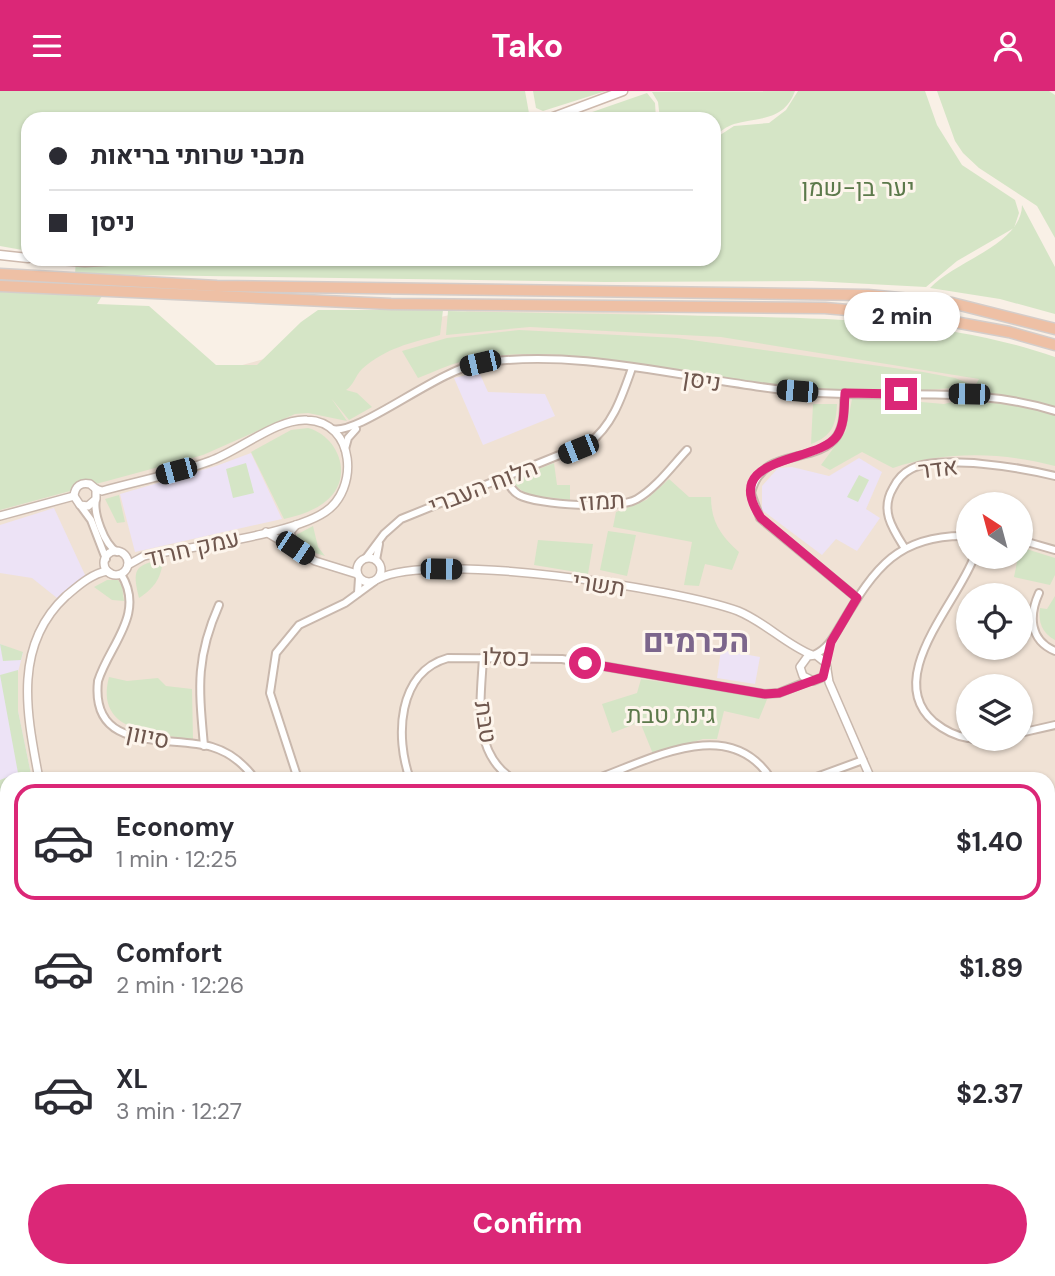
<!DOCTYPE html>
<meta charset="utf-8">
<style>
body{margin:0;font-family:"DM Sans",Heebo,sans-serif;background:#f2f2f3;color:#2b2b33;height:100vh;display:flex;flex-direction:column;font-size:26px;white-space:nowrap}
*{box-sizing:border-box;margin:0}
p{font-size:23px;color:#7c7c81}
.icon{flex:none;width:38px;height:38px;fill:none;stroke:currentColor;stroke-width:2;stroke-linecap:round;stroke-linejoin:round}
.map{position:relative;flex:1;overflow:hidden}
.sheet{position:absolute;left:0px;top:681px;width:1055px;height:506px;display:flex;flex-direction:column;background:#fff;border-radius:21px 21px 0 0;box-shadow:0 2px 5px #0004}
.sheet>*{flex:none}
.hud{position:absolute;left:21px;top:21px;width:700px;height:154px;border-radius:21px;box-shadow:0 2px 5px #0004;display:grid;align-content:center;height:154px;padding:0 28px;background:#fff}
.needle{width:46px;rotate:324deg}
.buttons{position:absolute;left:956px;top:401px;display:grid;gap:14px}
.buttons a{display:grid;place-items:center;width:77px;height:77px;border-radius:50%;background:#fff;box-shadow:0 2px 5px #0004;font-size:35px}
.end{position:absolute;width:32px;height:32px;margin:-16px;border:9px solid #db2777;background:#fff;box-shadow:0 0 0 4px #fff}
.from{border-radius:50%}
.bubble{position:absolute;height:49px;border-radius:24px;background:#fff;box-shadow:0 2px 5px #0004;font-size:23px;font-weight:700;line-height:49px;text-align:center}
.car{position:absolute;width:21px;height:42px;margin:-21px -10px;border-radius:9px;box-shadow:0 0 5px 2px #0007;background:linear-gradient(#222 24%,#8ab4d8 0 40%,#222 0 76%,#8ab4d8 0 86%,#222 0)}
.hud b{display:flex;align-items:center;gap:24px;height:66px;font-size:26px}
.hud b+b{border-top:2px solid #e1e1e2}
.hud i{width:18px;height:18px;background:#2b2b33}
ul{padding:12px 0 0;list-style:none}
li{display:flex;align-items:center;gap:21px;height:116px;margin:0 14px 10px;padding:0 14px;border:4px solid transparent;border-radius:21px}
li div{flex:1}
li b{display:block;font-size:26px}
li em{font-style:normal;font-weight:700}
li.current{border-color:#db2777}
li>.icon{width:63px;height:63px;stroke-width:1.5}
.primary-button{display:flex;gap:14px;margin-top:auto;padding:14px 28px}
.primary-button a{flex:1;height:80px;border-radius:42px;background:#db2777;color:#fff;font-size:28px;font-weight:700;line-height:80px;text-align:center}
header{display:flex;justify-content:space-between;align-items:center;height:91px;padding:0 28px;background:#db2777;color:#fff;font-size:32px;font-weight:700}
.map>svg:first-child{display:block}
</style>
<header><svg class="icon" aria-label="menu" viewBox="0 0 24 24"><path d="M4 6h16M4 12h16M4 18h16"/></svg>Tako<svg class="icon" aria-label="person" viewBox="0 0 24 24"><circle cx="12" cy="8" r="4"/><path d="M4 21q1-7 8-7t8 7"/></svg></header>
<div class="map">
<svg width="1055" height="1185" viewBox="0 0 1055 1185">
<rect width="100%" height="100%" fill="#f9f0e6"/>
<!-- residential -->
<path fill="#f0e2d5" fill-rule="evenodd" d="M477,218l167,4 234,13 177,41v909h-1055v-275l7,-7v277h1041v-492h-1041v149l-7,3v-491l115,-40 207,-57zM968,413h52v53h-52zM968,504h52v52h-52zM968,595h52v53h-52z"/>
<!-- education -->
<g fill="#ede3f6">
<path d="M479,281l9,20 57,2 10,22 -72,29 -29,-67z"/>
<path d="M251,362l31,66 -147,33 -15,-58 96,-28z"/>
<path d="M859,367l23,14 -16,37 14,9 -23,33 -21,-12 -14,16 -60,-45v-24l16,-18 14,-1 37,9z"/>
<path d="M54,417l32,69 -29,21 -25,-20 -32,-5v-48z"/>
<path d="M0,553l23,9 -5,19v39l14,68h-25v29l-7,1z"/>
<path d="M721,559l39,7 -5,27 -38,-6z"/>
<path d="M7,1015v86h-7v-84z"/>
<path d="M686,1180h83l29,5h-113z"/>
</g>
<!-- green -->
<g fill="#d5e5c6">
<path d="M0,0h525l5,28h-502v132l-28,-5z"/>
<path d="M533,0h73l-63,20 -7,-3z"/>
<path d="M795,0c-11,31 -38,26 -61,33 -7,2 -14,8 -20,12v-17h-54l-2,-17 -6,-10z"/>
<path d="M798,0h127l12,34 25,40 53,35 4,13 -5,15 -57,33 -31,26 -114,-6 -207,1 -530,-8 1,-15h638v-120l20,-13 35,-3 17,-13z"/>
<path d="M937,0h112l6,4v143l-18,-32 -58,-38 -16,-15 -8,-12z"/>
<path d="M647,2l8,10 1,16h-84z"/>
<path d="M1022,114l33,62v47l-55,-15 -70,-11c25,-27 92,-44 92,-83z"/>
<path d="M0,201l102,4 -5,8 52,2 67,59h41l44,-43 17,-12h125l-3,25c-30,8 -54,13 -78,34 -7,7 -8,16 -16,21l11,3 15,14 -23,13 -18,-22 16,23 -39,-8 -13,1 -92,41 -203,55z"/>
<path d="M448,220c89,2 177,3 266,5 114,2 232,3 341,41v109c-52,-14 -111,-15 -162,2l-31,-16 -32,18 -9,-5 25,-34 6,-32 12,-2 80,7 25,-6 5,-12c-66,7 -134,7 -201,0 -103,-11 -207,-47 -310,-25 -15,4 -30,11 -45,17l-16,-27 45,-13 72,-8 158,8 246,34 32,6 20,8 4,-7 -258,-42 -191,-10 -84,8z"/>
<path d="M813,313h24c-1,21 -5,32 -26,40z"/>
<path d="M308,337c27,7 44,42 25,66 -12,15 -32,21 -49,25l-33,-67 40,-22z"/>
<path d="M246,372l8,30 -21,5 -7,-29z"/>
<path d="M554,372l3,22h13v15l-42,-5 -15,-11 2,-6z"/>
<path d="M859,384l10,5 -11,22 -11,-5z"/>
<path d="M669,388l20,18h22c0,25 10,39 28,55l-7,18 -27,-6 -6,22 -15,-1 8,-43 -79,-15 3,-15 30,-12z"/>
<path d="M119,404l6,27 -8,1 -12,-24z"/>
<path d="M313,435l5,21 7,9c-13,-4 -25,-7 -29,-21z"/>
<path d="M608,440l28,4 -9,41 -27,-6z"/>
<path d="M538,449l55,4 -5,30 -54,-9z"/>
<path d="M1020,456l35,11v17l-5,10 -36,-8z"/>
<path d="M163,469c-2,19 -9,28 -24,38 -7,-28 -5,-34 24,-38z"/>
<path d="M107,489h11l4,6 2,15 -12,-1 -18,-13z"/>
<path d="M1055,505v44c-13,-7 -17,-18 -15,-32l7,1z"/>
<path d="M0,553l23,8 -2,8 -18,1z"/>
<path d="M18,579v41l14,68h-25v14l-7,-1v-12l18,-7 -18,-98z"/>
<path d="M109,586l18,4 31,-3 8,8 26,3 1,50c-37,-5 -99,-6 -84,-62z"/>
<path d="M641,588l127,18 -9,22 -35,-8 -7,28h-14l-50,15 -13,-32 -28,11 -10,-29 35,-11z"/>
<path d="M1055,716v139h-7v-138z"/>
<path d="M7,731v89l-7,3v-91z"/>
<path d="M7,836v53l-7,7v-57z"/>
<path d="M7,1111v69h69v4l-66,-3 -10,4v-73z"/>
<path d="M1055,1112v73h-75l5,-5h63v-63z"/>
<path d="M147,1180h49l9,5h-60z"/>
</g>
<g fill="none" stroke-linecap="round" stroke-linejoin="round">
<!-- minor casing -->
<g stroke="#c9b8ad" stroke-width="10">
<g id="minor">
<path d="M844,302c0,14 1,31 -7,43 -22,31 -74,8 -86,57l9,25 97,80"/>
<path d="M332,338c26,7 105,-59 148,-66 110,-17 227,23 338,30 81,5 157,-7 237,18"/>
<path d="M345,358l3,-11 8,-9"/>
<path d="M506,387c3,7 6,13 13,17 19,10 99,15 118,4 19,-11 35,-33 50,-49"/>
<path d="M96,408c-3,14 8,45 21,53"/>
<path d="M80,414l11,15 15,39"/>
<path d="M1020,449l35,10"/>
<path d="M904,456c-12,-19 -24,-37 -11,-59 4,-8 10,-15 18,-19 30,-15 111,-1 144,7"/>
<path d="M366,467l18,-24 17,-15 188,-76c24,-18 33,-47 43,-75"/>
<path d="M376,469l3,-16"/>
<path d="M121,483c25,40 -12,71 -23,107 -8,73 71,54 114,66 17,5 32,17 43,32"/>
<path d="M358,502l1,-15"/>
<path d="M1039,502c-10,22 -10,47 16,58"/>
<path d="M814,564c15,-7 20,-19 28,-32 33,-55 56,-89 126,-87"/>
<path d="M483,566c-2,42 -12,96 30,122"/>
<path d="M1020,642l35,-8"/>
<path d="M968,647c-13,-2 -24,-8 -34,-16 -52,-44 24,-120 40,-165"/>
<path d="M972,648h13"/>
<path d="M204,655c-5,-57 -9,-87 15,-141"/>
<path d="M298,688l-28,-86 6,-40 23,-28 46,-22 30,-22"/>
<path d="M410,688c-15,-41 -13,-107 38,-121l114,1 203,35 14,-1 32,-13"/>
<path d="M596,688c56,-20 134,-65 175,0"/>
<path d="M811,688l52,-19"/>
<path d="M1048,935h7"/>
<path d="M0,1005l7,-2"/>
<path d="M1048,1035l7,4"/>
<path d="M533,1180l27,5"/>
<path d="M808,1185l2,-5"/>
</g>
</g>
<!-- tertiary casing -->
<g stroke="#c9b8ad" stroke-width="10">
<g id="tertiary">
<path d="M96,398l6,2c36,-10 73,-17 108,-30 29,-10 67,-43 97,-41 49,2 52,70 18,92 -34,23 -137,35 -181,44l-16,9"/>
<path d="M74,405l6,9 8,1 8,-7v-10"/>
<path d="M74,405c1,-10 7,-14 16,-12l6,5"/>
<path d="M0,425l74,-20"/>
<path d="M266,441l49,29 42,13"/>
<path d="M295,457l-5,-16 6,-7"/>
<circle cx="116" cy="472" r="12"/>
<circle cx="369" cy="479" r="12"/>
<path d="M378,488c54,-29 300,10 360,32 27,11 47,33 74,44"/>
<path d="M827,577l-4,9 -10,4 -10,-5 -3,-9 8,-11 8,-1 10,8 3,19 42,97"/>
<path d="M39,688c-12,-64 -27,-133 27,-183 12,-10 25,-22 41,-25l3,2"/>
<path d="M1048,711l7,-1"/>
<path d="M0,725l7,-1"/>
<path d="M0,831l7,-4"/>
<path d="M1048,860h7"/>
<path d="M0,907l7,-7"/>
<path d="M0,1108h7"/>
<path d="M205,1180l9,5"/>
<path d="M383,1180v5"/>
<path d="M132,1185l2,-5"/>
<path d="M141,1185l3,-5"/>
<path d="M674,1185v-5"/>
</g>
</g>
<!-- secondary casing -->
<g stroke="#cebaae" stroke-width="11">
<g id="secondary">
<path d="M548,28l75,-28"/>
<path d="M0,164l28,3"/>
<path d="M47,168l38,3 50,-3"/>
<path d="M1048,1064l7,-4"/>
<path d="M1048,1079l7,-4"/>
<path d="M915,1185l4,-5"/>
<path d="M934,1185l4,-5"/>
</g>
</g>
<!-- trunk casing -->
<g stroke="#d4cdca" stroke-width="13">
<g id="trunk">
<path d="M0,183l217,12 651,9 84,8 103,26"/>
<path d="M0,195l391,18 434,4 102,9 82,15 46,13"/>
</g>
</g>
<!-- minor -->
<use href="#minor" stroke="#fff" stroke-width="6"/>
<!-- tertiary -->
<use href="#tertiary" stroke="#fff" stroke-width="7"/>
<!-- secondary -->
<use href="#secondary" stroke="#fff" stroke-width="8"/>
<!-- trunk -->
<use href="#trunk" stroke="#eec0a5" stroke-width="10"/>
</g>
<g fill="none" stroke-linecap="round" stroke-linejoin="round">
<!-- route -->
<path stroke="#db2777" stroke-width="9" d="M585,572l180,31 14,-1 44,-16 8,-35 26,-44 -96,-80c-43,-64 57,-54 76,-82 8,-12 7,-29 8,-43l56,1"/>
</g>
<g text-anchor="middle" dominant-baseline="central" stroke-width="6" stroke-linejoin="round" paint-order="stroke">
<!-- park labels -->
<g font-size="24" fill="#5c794b" stroke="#fdf5ec">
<text x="858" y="96">יער בן-שמן</text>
<text x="671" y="623">גינת טבת</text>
</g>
<!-- street labels -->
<g font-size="24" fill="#6f574e" stroke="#fdf5ec">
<text transform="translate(702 289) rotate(9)">ניסן</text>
<text transform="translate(938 377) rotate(-7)">אדר</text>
<text transform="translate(483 395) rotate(-21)">הלוח העברי</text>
<text transform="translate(602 410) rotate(-3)">תמוז</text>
<text transform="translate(192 457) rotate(-13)">עמק חרוד</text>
<text transform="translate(599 493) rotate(9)">תשרי</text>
<text transform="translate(506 566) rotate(1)">כסלו</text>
<text transform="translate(486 631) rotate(82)">טבת</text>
<text transform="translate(148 645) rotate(12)">סיוון</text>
</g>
<!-- district labels -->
<g font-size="32" font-weight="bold" fill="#7c668c" stroke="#fdf5ec">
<text x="696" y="550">הכרמים</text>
</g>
</g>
</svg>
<div class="buttons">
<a><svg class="needle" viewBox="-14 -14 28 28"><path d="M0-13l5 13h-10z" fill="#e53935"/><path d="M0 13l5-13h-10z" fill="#7c7c81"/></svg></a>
<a><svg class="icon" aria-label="locate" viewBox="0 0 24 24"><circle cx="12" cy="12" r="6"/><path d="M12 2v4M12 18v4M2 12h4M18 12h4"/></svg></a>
<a><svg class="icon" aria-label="layers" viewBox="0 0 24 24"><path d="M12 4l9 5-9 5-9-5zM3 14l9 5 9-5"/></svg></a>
</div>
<i class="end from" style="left:585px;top:572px"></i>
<i class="end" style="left:901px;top:303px"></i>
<div class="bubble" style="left:844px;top:201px;width:116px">2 min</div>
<i class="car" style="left:480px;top:272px;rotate:257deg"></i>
<i class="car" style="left:797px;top:300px;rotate:275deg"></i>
<i class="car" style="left:969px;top:303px;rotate:271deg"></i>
<i class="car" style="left:578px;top:358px;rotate:248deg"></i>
<i class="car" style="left:176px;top:380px;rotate:255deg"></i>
<i class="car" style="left:295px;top:457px;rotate:124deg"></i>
<i class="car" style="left:441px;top:478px;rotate:91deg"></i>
<div class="hud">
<b><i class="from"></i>מכבי שרותי בריאות</b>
<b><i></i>ניסן</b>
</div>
<section class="sheet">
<ul>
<li class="current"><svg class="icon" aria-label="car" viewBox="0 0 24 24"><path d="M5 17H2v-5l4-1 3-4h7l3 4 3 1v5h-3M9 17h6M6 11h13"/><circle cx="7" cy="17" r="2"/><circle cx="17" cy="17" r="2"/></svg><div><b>Economy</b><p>1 min · 12:25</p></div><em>$1.40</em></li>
<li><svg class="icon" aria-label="car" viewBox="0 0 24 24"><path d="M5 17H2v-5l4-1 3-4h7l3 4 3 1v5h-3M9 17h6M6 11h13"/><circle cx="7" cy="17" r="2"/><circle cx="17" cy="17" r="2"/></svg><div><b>Comfort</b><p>2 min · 12:26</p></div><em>$1.89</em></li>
<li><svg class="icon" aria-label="car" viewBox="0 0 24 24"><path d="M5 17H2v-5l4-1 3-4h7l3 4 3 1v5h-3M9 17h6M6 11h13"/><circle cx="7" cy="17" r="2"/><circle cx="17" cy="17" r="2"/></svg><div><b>XL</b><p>3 min · 12:27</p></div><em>$2.37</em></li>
</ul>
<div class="primary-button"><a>Confirm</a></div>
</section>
</div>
